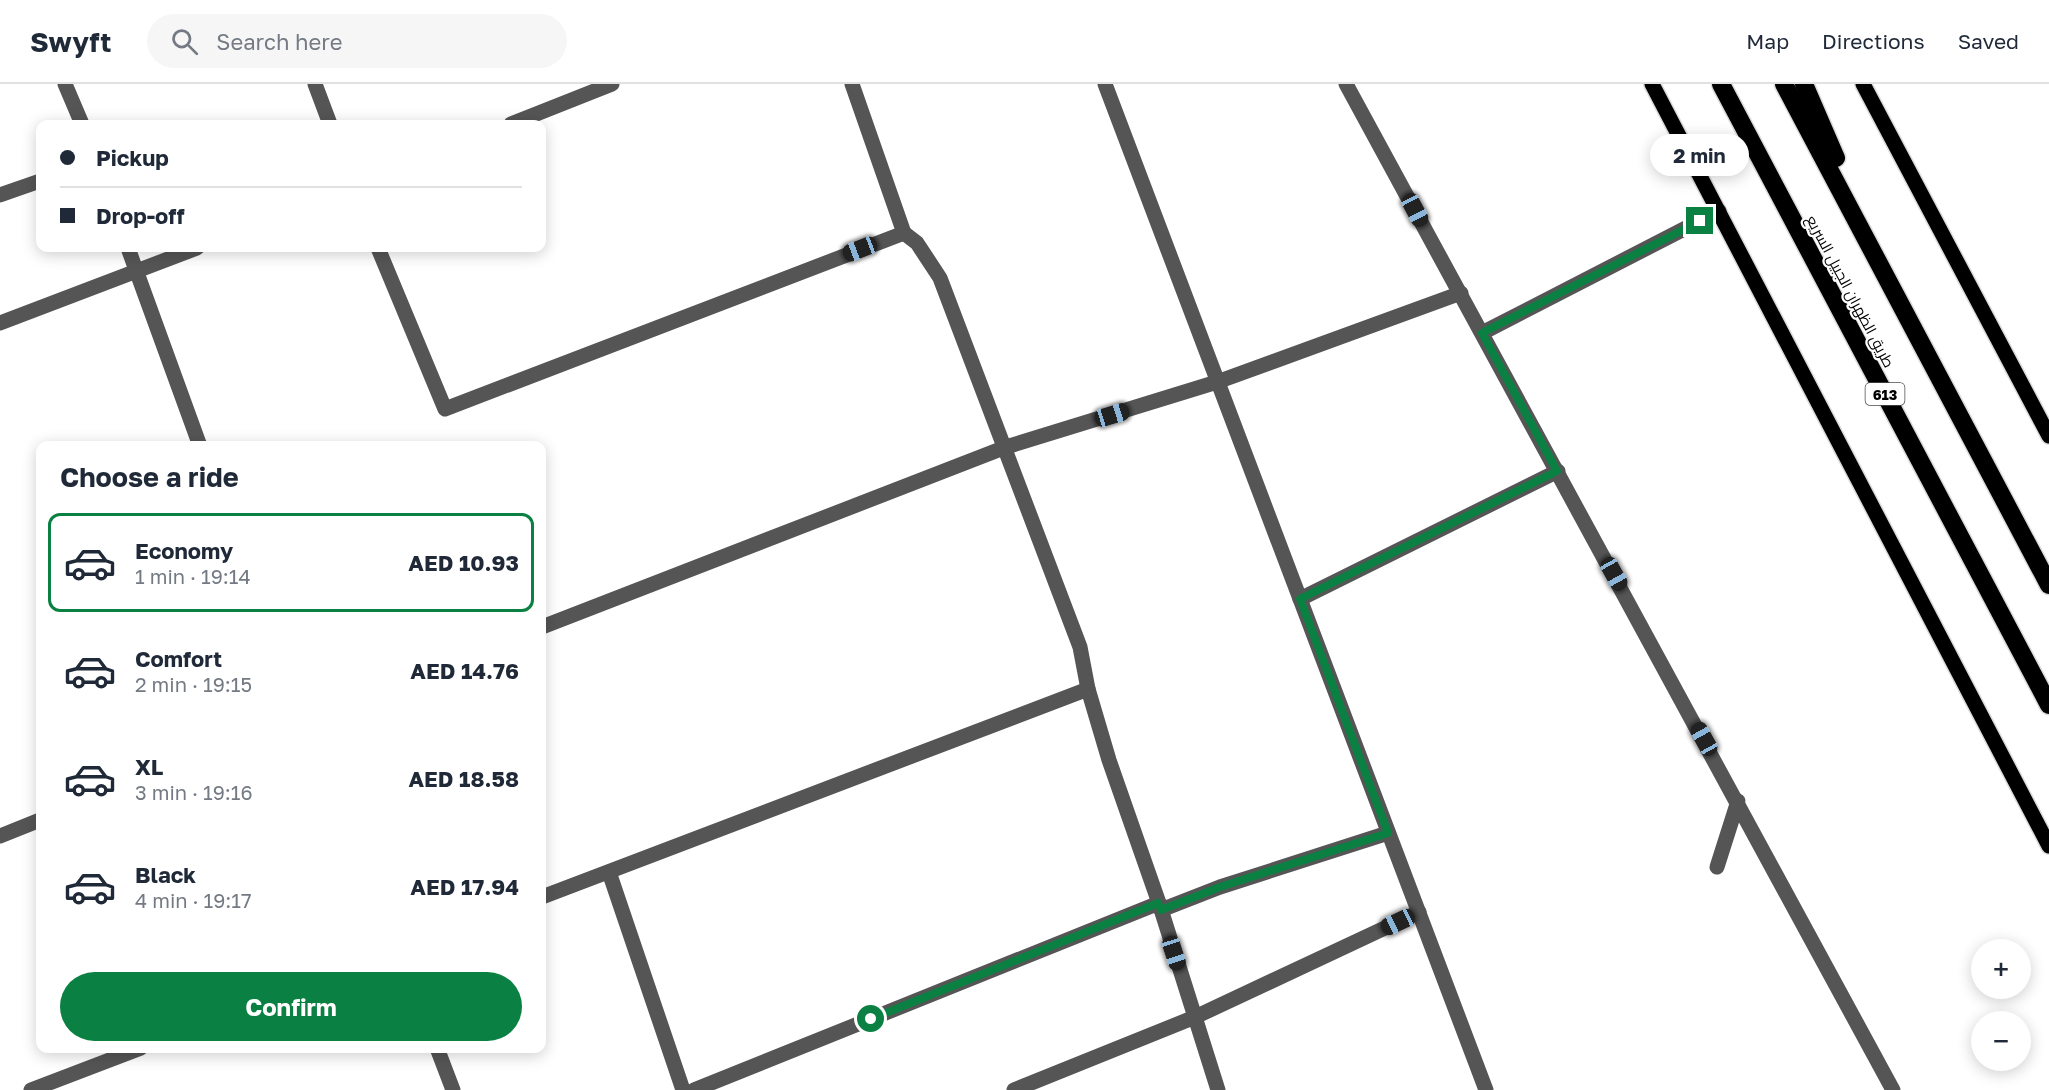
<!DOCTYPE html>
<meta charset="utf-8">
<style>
body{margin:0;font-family:"Golos Text",Cairo,sans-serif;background:#f6f6f7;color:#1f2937;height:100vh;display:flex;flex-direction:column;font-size:22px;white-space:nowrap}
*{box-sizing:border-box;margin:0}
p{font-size:20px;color:#747a83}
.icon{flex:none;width:33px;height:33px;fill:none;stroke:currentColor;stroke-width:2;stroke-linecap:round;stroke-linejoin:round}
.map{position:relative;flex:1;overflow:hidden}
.sheet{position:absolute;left:36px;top:357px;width:510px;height:612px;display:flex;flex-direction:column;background:#fff;border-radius:12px;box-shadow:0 3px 15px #0003}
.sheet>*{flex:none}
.guide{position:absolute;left:36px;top:36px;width:510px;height:132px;border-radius:12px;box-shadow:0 3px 15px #0003;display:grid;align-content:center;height:132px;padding:0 24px;background:#fff}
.fabs{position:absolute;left:1971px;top:855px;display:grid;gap:12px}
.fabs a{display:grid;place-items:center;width:60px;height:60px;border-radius:50%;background:#fff;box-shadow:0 3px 15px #0003;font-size:30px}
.end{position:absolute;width:27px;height:27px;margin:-14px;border:8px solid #0b8043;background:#fff;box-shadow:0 0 0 3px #fff}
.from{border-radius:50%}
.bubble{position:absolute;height:42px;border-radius:21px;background:#fff;box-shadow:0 3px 15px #0003;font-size:20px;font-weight:700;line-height:42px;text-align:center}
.car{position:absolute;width:18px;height:36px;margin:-18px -9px;border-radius:8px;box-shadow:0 0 4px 2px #0007;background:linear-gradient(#222 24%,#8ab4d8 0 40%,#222 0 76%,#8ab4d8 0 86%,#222 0)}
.guide b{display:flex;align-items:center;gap:21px;height:57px;font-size:22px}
.guide b+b{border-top:2px solid #e0e1e3}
.guide i{width:15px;height:15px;background:#1f2937}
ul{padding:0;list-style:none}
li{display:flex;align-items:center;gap:18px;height:99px;margin:0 12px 9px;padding:0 12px;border:3px solid transparent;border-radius:12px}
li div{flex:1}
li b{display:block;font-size:22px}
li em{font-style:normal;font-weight:700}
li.current{border-color:#0b8043}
li>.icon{width:54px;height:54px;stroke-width:1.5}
h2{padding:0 24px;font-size:27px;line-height:72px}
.button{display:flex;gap:12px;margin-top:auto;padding:12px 24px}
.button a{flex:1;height:69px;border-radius:36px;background:#0b8043;color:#fff;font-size:24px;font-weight:700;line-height:69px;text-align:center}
header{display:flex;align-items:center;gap:36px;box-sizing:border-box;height:84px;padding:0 30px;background:#fff;border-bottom:2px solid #e0e1e3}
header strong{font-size:28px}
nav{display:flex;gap:33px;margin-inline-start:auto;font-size:21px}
.search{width:420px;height:54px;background:#f6f6f7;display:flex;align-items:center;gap:15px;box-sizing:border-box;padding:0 21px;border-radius:33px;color:#747a83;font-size:22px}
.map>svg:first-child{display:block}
</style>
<header>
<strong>Swyft</strong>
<div class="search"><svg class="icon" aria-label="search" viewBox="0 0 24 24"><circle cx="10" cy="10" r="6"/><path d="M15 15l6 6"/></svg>Search here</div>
<nav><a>Map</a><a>Directions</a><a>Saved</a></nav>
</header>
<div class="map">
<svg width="2049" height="1006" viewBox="0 0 2049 1006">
<rect width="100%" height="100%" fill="#fff"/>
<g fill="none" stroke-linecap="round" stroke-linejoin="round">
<!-- major casing -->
<g stroke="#dbdbdb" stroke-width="18">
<g id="major">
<path d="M1652,0l397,762"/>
<path d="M1863,0l186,352"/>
</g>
</g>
<!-- highway casing -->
<g stroke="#dbdbdb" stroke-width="21">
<g id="highway">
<path d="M1721,0l328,621"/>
<path d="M1784,0l265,501"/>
<path d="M1804,0l32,74"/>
</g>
</g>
<!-- minor -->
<g stroke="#555" stroke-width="15">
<path d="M65,0l17,40"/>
<path d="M315,0l15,40"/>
<path d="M1105,0l381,1006"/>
<path d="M1346,0l547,1006"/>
<path d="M511,40l101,-40"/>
<path d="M0,111l40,-14"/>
<path d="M904,149l13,10 23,35 140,369 8,42"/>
<path d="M128,164l72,198"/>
<path d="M378,164l67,161 459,-176 -52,-149"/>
<path d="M0,239l197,-75"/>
<path d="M1482,249l237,-122"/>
<path d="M1300,515l258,-128"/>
<path d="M542,543l464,-180 211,-65 244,-89"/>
<path d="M0,752l40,-16"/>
<path d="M1717,783l21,-66"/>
<path d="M609,788l74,218"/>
<path d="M542,813l546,-208 21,71 50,143 59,187"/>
<path d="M1161,826l59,-23 168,-54"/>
<path d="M437,964l16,42"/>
<path d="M31,1006l110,-42"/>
<path d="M694,1006l465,-187"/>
<path d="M1014,1006l181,-73 224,-105"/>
</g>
<!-- major -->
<use href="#major" stroke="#000" stroke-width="15"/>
<!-- highway -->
<use href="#highway" stroke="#000" stroke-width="18"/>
</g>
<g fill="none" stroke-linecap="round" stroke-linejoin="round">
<!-- route -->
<path stroke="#0b8043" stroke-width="8" d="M871,935l287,-116 3,7 59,-23 168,-54 -88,-234 257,-128 -75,-138 218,-112"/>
</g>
<g text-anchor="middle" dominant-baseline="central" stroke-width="4.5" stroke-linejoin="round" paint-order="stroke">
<!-- shield labels -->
<rect fill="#fff" stroke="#4c4c4c" stroke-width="1.5" x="1865.5" y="299" width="39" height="22" rx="4.5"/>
<g font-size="14" font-weight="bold" fill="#000">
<text x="1885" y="310">613</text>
</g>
<!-- street labels -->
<g font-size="15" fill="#000" stroke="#fff">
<text transform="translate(1851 207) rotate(62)">طريق الظهران الجبيل السريع</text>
</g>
</g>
</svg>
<div class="fabs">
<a>+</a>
<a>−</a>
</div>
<i class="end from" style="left:871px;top:935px"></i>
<i class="end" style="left:1700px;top:137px"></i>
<div class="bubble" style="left:1650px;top:50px;width:99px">2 min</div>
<i class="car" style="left:1415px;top:126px;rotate:152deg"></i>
<i class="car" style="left:860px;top:165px;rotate:249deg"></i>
<i class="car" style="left:1112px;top:331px;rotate:73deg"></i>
<i class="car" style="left:1614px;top:490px;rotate:151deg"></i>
<i class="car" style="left:1704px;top:655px;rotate:331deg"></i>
<i class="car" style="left:1398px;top:838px;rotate:245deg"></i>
<i class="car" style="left:1174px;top:869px;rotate:162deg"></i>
<div class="guide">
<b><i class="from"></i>Pickup</b>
<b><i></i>Drop-off</b>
</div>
<section class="sheet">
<h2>Choose a ride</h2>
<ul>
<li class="current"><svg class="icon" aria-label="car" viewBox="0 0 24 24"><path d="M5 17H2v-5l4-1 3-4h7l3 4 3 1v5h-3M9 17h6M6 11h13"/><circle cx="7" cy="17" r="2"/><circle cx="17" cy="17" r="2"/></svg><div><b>Economy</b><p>1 min · 19:14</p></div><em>AED 10.93</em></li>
<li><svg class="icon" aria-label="car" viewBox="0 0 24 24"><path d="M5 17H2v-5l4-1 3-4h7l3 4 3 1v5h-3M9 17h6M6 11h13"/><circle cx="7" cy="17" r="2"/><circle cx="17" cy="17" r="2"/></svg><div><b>Comfort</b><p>2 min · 19:15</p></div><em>AED 14.76</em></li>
<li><svg class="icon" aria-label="car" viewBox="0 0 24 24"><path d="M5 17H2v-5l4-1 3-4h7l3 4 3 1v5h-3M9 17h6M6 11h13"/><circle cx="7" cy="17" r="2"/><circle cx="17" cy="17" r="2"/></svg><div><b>XL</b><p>3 min · 19:16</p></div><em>AED 18.58</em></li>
<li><svg class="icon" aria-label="car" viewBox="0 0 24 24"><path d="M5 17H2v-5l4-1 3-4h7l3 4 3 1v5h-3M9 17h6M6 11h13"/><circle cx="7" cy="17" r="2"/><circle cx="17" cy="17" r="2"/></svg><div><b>Black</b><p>4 min · 19:17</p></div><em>AED 17.94</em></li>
</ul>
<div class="button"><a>Confirm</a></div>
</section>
</div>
